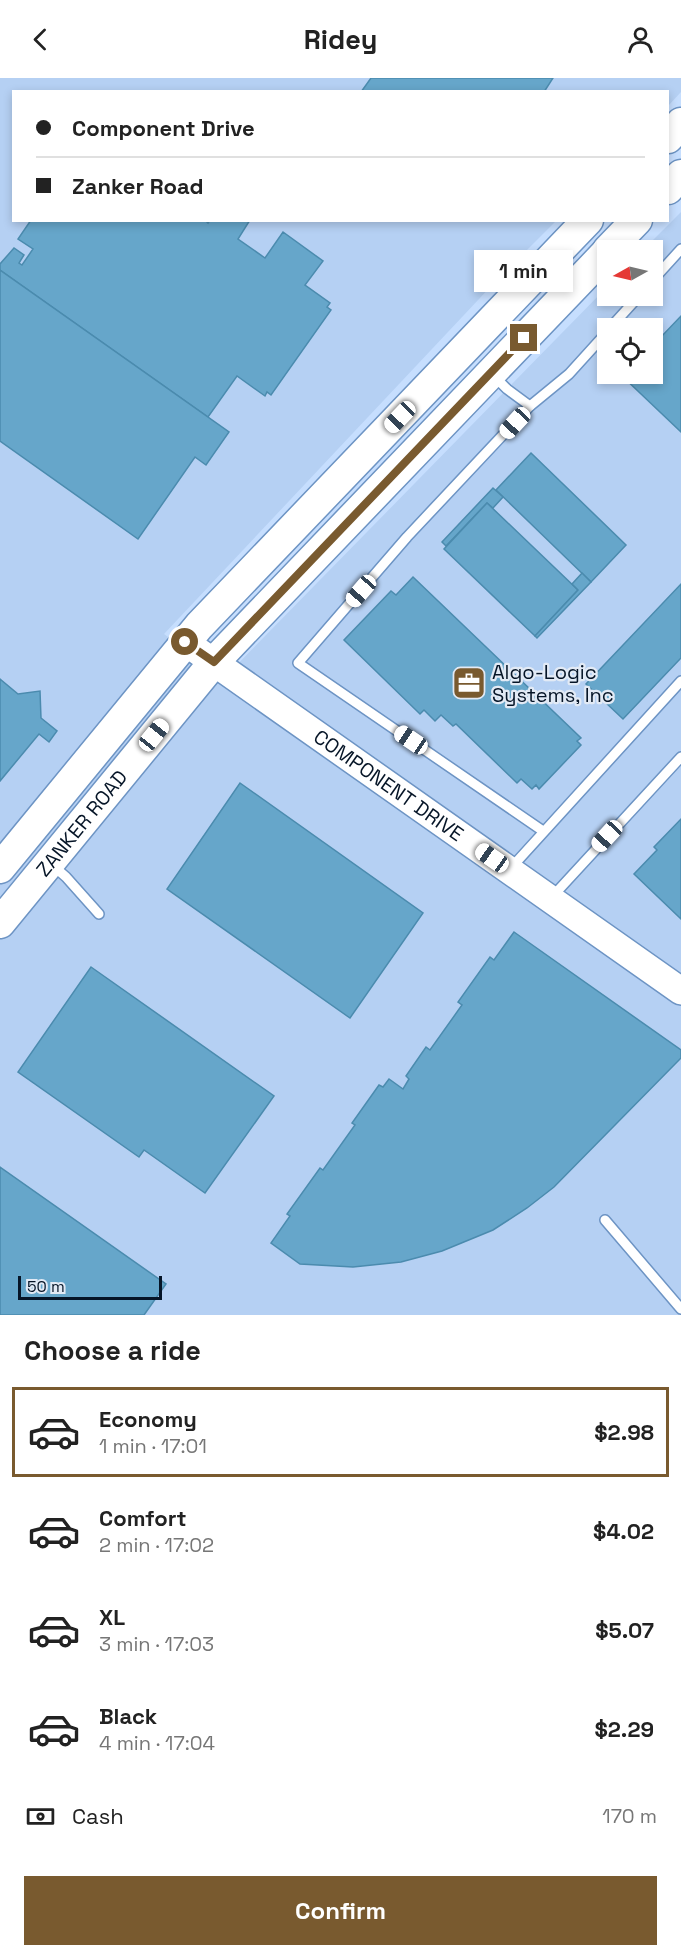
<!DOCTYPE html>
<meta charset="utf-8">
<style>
body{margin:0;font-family:"Space Grotesk",sans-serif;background:#f6f6f6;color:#222;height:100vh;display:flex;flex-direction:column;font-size:22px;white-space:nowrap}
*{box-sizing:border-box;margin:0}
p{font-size:20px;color:#767676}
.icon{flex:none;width:33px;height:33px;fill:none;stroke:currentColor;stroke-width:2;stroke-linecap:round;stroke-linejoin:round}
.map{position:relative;height:1237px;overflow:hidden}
.details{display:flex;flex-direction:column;background:#fff;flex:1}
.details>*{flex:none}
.top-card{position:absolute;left:12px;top:12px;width:657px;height:132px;border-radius:0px;box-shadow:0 3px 9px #0003;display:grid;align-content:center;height:132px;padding:0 24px;background:#fff}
.needle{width:39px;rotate:262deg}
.buttons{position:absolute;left:597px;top:162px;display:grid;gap:12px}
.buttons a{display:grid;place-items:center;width:66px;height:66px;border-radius:0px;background:#fff;box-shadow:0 3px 9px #0003;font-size:30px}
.scale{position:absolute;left:18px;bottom:15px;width:144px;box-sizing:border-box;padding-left:6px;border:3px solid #061527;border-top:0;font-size:16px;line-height:21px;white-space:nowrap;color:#061527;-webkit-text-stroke:4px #e2eaf5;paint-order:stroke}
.end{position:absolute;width:27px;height:27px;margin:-14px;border:8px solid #795a2f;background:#fff;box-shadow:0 0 0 3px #fff}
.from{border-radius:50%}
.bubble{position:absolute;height:42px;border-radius:0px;background:#fff;box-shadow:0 3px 9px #0003;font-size:20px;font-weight:600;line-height:42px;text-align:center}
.car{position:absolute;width:18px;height:36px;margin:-18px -9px;border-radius:8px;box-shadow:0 0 4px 2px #0007;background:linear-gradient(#fff 24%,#345 0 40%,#fff 0 76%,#345 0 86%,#fff 0)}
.top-card b{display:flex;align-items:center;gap:21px;height:57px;font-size:22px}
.top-card b+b{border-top:2px solid #e0e0e0}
.top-card i{width:15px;height:15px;background:#222}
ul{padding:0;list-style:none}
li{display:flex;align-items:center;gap:18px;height:90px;margin:0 12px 9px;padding:0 12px;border:3px solid transparent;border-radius:0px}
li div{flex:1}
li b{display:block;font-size:22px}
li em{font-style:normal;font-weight:600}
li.current{border-color:#795a2f}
li>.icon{width:54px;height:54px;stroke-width:1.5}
h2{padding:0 24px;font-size:27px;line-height:72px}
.pay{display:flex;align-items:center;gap:15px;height:66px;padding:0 24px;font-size:22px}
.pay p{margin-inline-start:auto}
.primary-button{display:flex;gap:12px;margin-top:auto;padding:12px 24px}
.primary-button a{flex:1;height:69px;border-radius:0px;background:#795a2f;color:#fff;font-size:24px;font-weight:600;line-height:69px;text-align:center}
header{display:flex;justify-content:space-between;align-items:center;height:78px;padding:0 24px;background:#fff;font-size:27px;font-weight:600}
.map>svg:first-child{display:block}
</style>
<header><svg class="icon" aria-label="back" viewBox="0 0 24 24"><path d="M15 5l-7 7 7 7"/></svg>Ridey<svg class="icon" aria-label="person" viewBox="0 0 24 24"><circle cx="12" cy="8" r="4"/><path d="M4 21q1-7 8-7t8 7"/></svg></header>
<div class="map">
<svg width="681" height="1237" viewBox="0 0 681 1237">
<rect width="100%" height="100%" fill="#c6defe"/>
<!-- built -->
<path fill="#b5d0f3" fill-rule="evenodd" d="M0,0h681v14l-13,14v-14h-654v128l542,1 -61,61 -331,352 60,44 383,-391 1,9h44v-46h-9l38,-38v1103h-681zM608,250h44v46h-44z"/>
<!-- building -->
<g fill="#66a6ca" stroke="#4b8bae" stroke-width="1.5">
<path d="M371,0h182l-9,14h-183z"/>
<path d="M31,142h174l3,3 2,-3h40l-12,19 27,19 18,-26 40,29 -18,24 25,18 -3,4 4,3 -60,85 -4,-3 -2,4 -28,-20 -29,41 -208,-147v-6l14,-16 10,7 -5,8 3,2 11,-16 -15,-10z"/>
<path d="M0,192l229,162 -23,33 -11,-8 -57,82 -138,-98z"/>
<path d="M681,238v116l-61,-58h32v-41l2,-1 6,6z"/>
<path d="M531,375l95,92 -35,37 -95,-92z"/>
<path d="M493,410l10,9 -10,11 -6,-5 -41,43 -4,-4z"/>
<path d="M487,425l91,87 -43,46 -91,-87z"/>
<path d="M582,495l9,9 -54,56 -2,-2 43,-46 -6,-6z"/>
<path d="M413,499l168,161 -4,3 4,4 -42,44 -3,-4 -4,4 -11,-10 -4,4 -61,-59 -3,2 -12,-11 -6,6 -11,-11 -4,4 -76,-74 47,-49 5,4z"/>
<path d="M681,506v74l-58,61 -37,-35z"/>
<path d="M0,601l18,15 22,-3 1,27 16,13 -8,11 -10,-8 -39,47z"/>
<path d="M240,705l183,130 -73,105 -183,-129z"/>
<path d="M681,741v100l-47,-45 23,-24 -3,-3z"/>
<path d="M514,854l167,118v8l-127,129 -27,21 -34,22 -51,21 -41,11 -48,5 -53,-3 -29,-21 19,-27 -3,-2 33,-46 3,2 32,-45 -3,-2 27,-38 4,2 6,-8 14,10 6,-10 -3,-3 20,-29 4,3 32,-45 -4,-3 32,-45 4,3z"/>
<path d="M91,889l183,129 -69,97 -61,-43 -5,7 -121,-85z"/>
<path d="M0,1089l166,117 -22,31h-144z"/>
</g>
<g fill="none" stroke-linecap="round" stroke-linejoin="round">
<!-- lane casing -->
<g stroke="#6d94c4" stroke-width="12">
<g id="lane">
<path d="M652,203l29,-32"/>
<path d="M610,250l29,-32"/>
<path d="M493,297l14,14 23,17"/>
<path d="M543,753l-245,-168 109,-126 123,-131 39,-32 39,-43"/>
<path d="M51,786l15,13 33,37"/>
<path d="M511,790l170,-187"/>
<path d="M552,819l129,-140"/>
<path d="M605,1142l76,89"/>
</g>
</g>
<!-- secondary casing -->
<g stroke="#6d94c4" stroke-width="30">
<g id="secondary">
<path id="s1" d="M185,564l496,349"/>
</g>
</g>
<!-- primary casing -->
<g stroke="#6d94c4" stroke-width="33">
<g id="primary">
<path d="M668,60l13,-15"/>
<path d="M668,111l13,-14"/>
<path d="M608,172l29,-30"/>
<path d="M0,790l199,-242 389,-406"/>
<path id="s2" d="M0,845l214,-261 394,-411"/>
</g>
</g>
<!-- lane -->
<use href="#lane" stroke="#fff" stroke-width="9"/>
<!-- secondary -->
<use href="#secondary" stroke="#fff" stroke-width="27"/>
<!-- primary -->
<use href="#primary" stroke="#fff" stroke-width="30"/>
</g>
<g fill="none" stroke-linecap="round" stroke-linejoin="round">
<!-- route -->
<path stroke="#795a2f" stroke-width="8" d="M185,564l29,20 310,-324"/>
</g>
<!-- icons -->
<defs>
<g id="office-square" transform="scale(1.725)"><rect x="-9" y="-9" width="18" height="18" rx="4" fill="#795a2f" stroke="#e2eaf5"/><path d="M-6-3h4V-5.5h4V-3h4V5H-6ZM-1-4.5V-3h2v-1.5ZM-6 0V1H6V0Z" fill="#fff"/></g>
</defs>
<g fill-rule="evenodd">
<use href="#office-square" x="469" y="605"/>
</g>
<g text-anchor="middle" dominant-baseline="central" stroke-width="4.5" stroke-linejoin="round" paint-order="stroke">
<!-- poi labels -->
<g font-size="20" fill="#061527" stroke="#e2eaf5" text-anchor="start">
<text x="492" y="594">Algo-Logic<tspan x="492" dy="23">Systems, Inc</tspan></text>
</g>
<!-- street labels -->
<g font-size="20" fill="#061527" stroke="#e2eaf5">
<text stroke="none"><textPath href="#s1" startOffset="249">COMPONENT DRIVE</textPath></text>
<text stroke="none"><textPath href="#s2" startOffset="129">ZANKER ROAD</textPath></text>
</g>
</g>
</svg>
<div class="buttons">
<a><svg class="needle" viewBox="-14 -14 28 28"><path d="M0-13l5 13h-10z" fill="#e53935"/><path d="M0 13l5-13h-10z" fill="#767676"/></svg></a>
<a><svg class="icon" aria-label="locate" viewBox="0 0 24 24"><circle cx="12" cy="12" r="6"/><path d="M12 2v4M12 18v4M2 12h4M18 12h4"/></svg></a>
</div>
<div class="scale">50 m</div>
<i class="end from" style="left:185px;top:564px"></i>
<i class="end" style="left:524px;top:260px"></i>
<div class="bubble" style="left:474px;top:172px;width:99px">1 min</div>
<i class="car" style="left:400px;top:339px;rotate:224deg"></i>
<i class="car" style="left:515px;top:345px;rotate:223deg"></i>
<i class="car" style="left:361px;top:513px;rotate:221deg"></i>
<i class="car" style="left:154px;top:657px;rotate:39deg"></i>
<i class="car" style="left:411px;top:662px;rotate:304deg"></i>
<i class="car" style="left:607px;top:758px;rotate:223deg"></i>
<i class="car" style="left:492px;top:780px;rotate:305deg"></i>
<div class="top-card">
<b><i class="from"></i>Component Drive</b>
<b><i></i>Zanker Road</b>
</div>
</div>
<section class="details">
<h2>Choose a ride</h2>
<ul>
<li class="current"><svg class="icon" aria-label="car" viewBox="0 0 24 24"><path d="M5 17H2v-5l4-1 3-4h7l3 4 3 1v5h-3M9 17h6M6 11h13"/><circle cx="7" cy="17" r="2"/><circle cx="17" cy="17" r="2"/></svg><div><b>Economy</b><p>1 min · 17:01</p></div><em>$2.98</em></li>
<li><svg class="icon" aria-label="car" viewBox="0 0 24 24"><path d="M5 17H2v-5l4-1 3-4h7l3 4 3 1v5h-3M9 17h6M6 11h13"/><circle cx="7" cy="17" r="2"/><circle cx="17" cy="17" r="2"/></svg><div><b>Comfort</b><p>2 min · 17:02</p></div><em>$4.02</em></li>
<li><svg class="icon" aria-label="car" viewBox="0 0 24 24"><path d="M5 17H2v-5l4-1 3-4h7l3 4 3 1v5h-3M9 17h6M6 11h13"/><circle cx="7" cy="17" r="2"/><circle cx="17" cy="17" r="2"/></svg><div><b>XL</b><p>3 min · 17:03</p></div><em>$5.07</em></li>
<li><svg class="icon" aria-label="car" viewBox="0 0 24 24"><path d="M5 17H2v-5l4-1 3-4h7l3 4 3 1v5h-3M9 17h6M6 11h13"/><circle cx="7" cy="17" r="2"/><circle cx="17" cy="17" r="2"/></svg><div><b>Black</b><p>4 min · 17:04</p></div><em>$2.29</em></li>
</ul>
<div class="pay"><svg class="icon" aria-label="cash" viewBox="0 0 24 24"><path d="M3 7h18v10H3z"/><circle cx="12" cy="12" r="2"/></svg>Cash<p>170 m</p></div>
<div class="primary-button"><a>Confirm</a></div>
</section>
